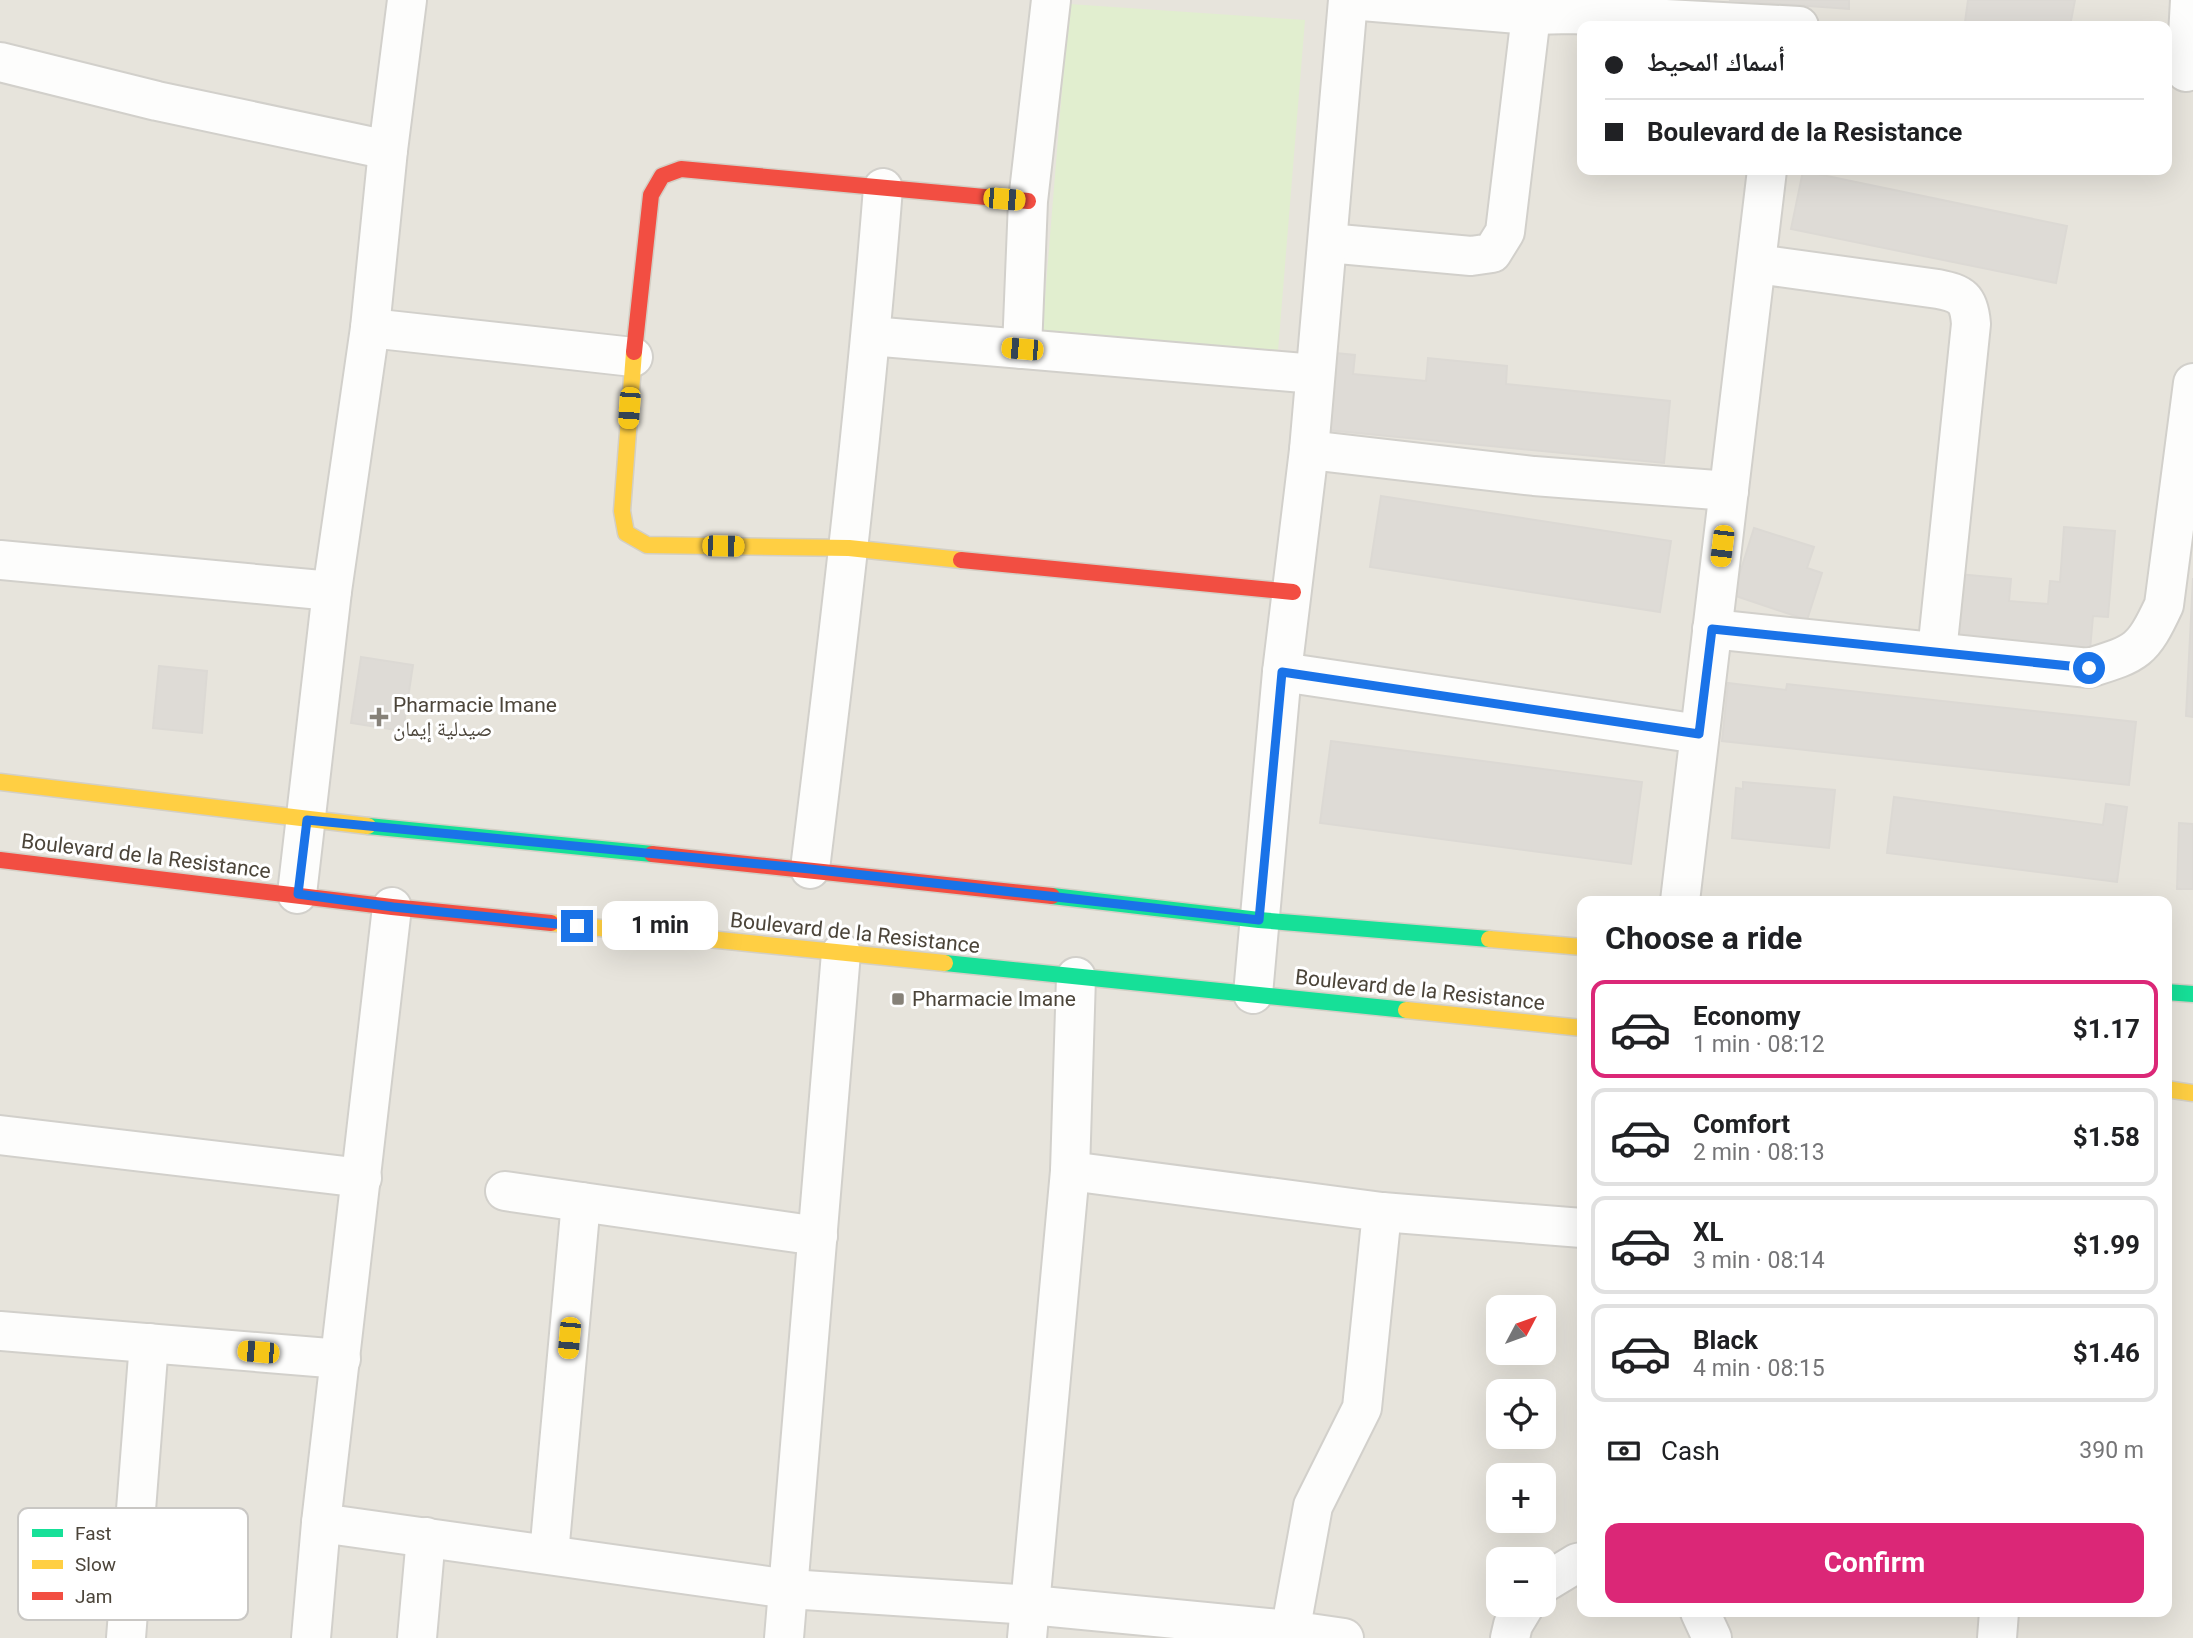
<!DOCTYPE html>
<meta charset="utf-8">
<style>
body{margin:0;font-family:Roboto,"Noto Naskh Arabic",sans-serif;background:#f2f2f2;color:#202124;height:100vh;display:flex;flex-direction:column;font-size:26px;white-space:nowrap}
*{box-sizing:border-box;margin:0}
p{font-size:23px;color:#757577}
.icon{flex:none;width:38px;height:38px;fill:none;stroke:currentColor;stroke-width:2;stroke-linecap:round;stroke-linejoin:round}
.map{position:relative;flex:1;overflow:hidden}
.panel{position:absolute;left:1577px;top:896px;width:595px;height:721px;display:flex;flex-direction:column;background:#fff;border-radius:14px;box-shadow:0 7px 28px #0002}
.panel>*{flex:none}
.top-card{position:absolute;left:1577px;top:21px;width:595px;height:154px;border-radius:14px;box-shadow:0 7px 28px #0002;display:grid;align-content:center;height:154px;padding:0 28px;background:#fff}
.needle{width:46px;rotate:49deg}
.fabs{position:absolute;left:1486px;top:1295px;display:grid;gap:14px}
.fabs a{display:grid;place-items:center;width:70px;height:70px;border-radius:14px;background:#fff;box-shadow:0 7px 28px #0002;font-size:35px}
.end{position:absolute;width:32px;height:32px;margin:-16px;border:9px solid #1a73e8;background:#fff;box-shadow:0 0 0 4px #fff}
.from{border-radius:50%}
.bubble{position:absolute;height:49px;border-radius:14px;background:#fff;box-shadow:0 7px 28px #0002;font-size:23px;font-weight:700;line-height:49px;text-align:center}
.car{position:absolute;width:21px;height:42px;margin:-21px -10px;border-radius:9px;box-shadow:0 0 5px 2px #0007;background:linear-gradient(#f5c518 24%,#345 0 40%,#f5c518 0 76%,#345 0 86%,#f5c518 0)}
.top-card b{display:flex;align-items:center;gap:24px;height:66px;font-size:26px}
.top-card b+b{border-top:2px solid #e0e0e0}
.top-card i{width:18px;height:18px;background:#202124}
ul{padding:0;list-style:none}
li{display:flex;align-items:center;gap:21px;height:98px;margin:0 14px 10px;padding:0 14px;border:4px solid #e0e0e0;border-radius:14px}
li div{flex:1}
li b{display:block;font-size:26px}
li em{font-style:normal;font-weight:700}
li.current{border-color:#db2777}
li>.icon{width:63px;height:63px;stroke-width:1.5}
h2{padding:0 28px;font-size:32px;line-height:84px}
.pay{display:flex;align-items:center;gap:18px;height:77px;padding:0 28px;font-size:26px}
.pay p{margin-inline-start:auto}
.button{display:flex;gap:14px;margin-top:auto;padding:14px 28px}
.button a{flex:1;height:80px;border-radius:14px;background:#db2777;color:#fff;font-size:28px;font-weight:700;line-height:80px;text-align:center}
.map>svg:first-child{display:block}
</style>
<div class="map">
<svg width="2193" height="1638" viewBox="0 0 2193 1638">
<rect width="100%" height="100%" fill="#f4f2ee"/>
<!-- residential -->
<path fill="#e7e4dc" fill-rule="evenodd" d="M0,0h2193v1638h-2193zM1582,26h584v144h-584zM1582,901h584v711h-584zM1498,1307h46v46h-46zM1498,1391h46v46h-46zM1498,1475h46v46h-46zM1498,1559h46v46h-46z"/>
<!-- green -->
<path fill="#e1eecf" d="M1069,4l236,16 -27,331 -236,-17z"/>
<!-- building -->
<g fill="#dedbd6" stroke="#dcd9d4" stroke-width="2">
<path d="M1729,0h120v9z"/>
<path d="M1968,0h107l-5,26h-82l-23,-4z"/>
<path d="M1803,171l264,55 -11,57 -265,-54z"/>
<path d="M1325,352l30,3 -2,19 73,7 2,-23 79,8 -1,18 164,17 -6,62 -347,-34z"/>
<path d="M1381,496l290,45 -11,71 -290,-45z"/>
<path d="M2064,527l51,4 -7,86 -15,-1 -3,34 -136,-12 5,-64 52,5 -2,22 39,3 2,-23 10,1z"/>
<path d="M1754,528l60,19 -7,21 15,5 -15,47 -74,-25z"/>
<path d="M2193,578v139l-7,-1z"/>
<path d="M361,657l52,8 -10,66 -52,-8z"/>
<path d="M159,666l48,5 -5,62 -49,-5z"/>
<path d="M1728,683l58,7 1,-6 349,38 -7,63 -407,-44z"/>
<path d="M1331,741l311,41 -11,82 -311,-41z"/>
<path d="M1743,782l92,8 -6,58 -97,-10 4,-50 7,1z"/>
<path d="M1894,797l209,28 3,-21 21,3 -10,75 -230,-29z"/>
<path d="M2179,823l14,1v65h-16z"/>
</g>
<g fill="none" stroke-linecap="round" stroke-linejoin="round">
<!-- street casing -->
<g stroke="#d2d0cb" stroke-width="42">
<g id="street">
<path d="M1350,0l181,15 40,-1 228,12"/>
<path d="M0,62l157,39 231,49"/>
<path d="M2186,72l4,-72"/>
<path d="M1328,243l143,13 21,-3 13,-21 26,-217"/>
<path d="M1757,264l181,25c24,5 31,9 33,35l-34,328"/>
<path d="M370,328l263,29"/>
<path d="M871,336l444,38"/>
<path d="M1022,349l6,-148 23,-201"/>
<path d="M1309,450l225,26 195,15"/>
<path d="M0,560l332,31"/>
<path d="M1712,629l377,39c48,-15 53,-16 75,-63l29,-222"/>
<path d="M1282,672l417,62"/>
<path d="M810,869c28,-227 55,-453 73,-681"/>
<path d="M297,894l35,-303 38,-263 18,-178 19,-150"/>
<path d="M1680,901l87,-731"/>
<path d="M1253,994l29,-322 27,-222 39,-450"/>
<path d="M0,1135l362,43"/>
<path d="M1070,1171l312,41 -20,196 -49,98 -24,132"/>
<path d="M505,1191l313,45"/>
<path d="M1382,1212l200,16"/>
<path d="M0,1331l341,28"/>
<path d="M321,1523l468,66 242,16 258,25 55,8"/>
<path d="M549,1554l32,-352"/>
<path d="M1544,1583l33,-20 5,-1"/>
<path d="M1700,1612l12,26"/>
<path d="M126,1638l23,-295"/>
<path d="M311,1638l10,-115 71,-616"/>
<path d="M417,1638l9,-101"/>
<path d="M784,1638l57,-685"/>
<path d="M1027,1638l43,-467 6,-194"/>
<path d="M1510,1638l3,-13 12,-20"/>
<path d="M1997,1638l2,-26"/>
</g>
</g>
<!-- fast casing -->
<g stroke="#d3cfc5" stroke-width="19">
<g id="fast">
<path d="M368,826l284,28"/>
<path d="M1052,896l207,24 230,19"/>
<path d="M945,963l461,47"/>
<path d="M2166,992l27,2"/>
</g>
</g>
<!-- slow casing -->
<g stroke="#d3cfc5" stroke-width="19">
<g id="slow">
<path d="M634,352l-12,159 4,22 21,12 202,3 112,12"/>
<path d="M0,782l368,44"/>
<path d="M551,923l394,40"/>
<path d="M1489,939l93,8"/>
<path d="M1406,1010l176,18"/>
<path d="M2166,1089l27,4"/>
</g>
</g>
<!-- jam casing -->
<g stroke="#d3cfc5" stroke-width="19">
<g id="jam">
<path d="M634,352l17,-157 11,-19 19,-7 347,32"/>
<path d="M961,560l332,32"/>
<path d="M652,854l400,42"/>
<path d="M0,860l392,47 159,16"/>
</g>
</g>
<!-- street -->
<use href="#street" stroke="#fdfdfc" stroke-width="38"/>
<!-- fast -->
<use href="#fast" stroke="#16e098" stroke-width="16"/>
<!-- slow -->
<use href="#slow" stroke="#ffcf43" stroke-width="16"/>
<!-- jam -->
<use href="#jam" stroke="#f24e42" stroke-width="16"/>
</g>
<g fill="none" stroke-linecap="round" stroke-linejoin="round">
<!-- route -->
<path stroke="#1a73e8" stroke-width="9" d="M577,926l-184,-19 -95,-13 9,-74 503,49 449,51 23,-248 417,62 13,-105 377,39"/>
</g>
<!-- markers -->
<g fill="#868178" stroke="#fff" stroke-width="2.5">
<path d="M375.5 706.5h7v7h7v7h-7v7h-7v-7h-7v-7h7z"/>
<rect x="891" y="992" width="14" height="14" rx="3.5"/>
</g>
<g text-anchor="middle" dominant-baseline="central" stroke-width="6" stroke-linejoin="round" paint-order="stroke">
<!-- poi labels -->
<g font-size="21" fill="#4b4439" stroke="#fff" text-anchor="start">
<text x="393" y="705">Pharmacie Imane<tspan x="393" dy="24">صيدلية إيمان</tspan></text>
<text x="912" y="999">Pharmacie Imane</text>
</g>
<!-- street labels -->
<g font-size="21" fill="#4b4439" stroke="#fff">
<text transform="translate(146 856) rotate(7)">Boulevard de la Resistance</text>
<text transform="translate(855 933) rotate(6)">Boulevard de la Resistance</text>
<text transform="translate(1420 990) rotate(6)">Boulevard de la Resistance</text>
</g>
</g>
<!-- legend -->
<rect x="18" y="1508" width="230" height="112" rx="10" fill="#fff" stroke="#c9c7c4" stroke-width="2"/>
<rect x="32" y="1529" width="31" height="8" fill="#16e098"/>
<rect x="32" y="1560" width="31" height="9" fill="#ffcf43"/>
<rect x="32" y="1592" width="31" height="8" fill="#f24e42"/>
<g font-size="19" fill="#4b4439">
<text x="75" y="1540">Fast</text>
<text x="75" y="1571">Slow</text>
<text x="75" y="1603">Jam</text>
</g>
</svg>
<div class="fabs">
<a><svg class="needle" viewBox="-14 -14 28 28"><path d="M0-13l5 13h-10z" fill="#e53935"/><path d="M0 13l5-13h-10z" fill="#757577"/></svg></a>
<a><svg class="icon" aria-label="locate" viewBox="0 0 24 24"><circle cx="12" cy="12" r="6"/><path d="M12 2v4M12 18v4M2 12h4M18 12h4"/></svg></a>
<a>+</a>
<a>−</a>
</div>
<i class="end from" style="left:2089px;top:668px"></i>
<i class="end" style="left:577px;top:926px"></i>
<div class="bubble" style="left:602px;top:901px;width:116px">1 min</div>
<i class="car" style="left:1004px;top:199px;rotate:95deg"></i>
<i class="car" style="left:1022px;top:349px;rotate:275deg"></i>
<i class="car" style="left:629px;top:408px;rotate:184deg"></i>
<i class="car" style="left:723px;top:546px;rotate:91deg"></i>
<i class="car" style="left:1722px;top:546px;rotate:187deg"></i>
<i class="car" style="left:569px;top:1338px;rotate:185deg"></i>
<i class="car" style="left:258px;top:1352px;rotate:275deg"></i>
<div class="top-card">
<b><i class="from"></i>أسماك المحيط</b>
<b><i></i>Boulevard de la Resistance</b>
</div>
<section class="panel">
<h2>Choose a ride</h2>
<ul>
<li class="current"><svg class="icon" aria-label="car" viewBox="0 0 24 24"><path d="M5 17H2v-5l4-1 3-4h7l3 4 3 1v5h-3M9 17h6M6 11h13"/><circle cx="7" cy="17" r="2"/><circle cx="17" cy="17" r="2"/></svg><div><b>Economy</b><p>1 min · 08:12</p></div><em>$1.17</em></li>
<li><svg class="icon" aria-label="car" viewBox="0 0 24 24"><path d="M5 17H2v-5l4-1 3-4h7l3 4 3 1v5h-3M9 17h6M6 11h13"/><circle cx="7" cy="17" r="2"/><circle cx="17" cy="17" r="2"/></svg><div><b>Comfort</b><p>2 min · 08:13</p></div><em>$1.58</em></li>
<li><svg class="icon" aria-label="car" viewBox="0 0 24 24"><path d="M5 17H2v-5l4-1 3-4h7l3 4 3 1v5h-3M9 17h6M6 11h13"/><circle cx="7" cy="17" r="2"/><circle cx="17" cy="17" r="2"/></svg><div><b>XL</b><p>3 min · 08:14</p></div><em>$1.99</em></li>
<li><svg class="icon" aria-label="car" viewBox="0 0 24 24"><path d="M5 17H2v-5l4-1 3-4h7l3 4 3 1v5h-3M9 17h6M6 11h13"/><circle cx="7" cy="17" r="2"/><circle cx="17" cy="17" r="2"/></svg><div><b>Black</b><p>4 min · 08:15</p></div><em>$1.46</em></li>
</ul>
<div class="pay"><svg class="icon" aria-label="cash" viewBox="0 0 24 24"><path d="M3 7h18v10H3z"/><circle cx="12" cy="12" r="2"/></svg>Cash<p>390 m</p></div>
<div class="button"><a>Confirm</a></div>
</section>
</div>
